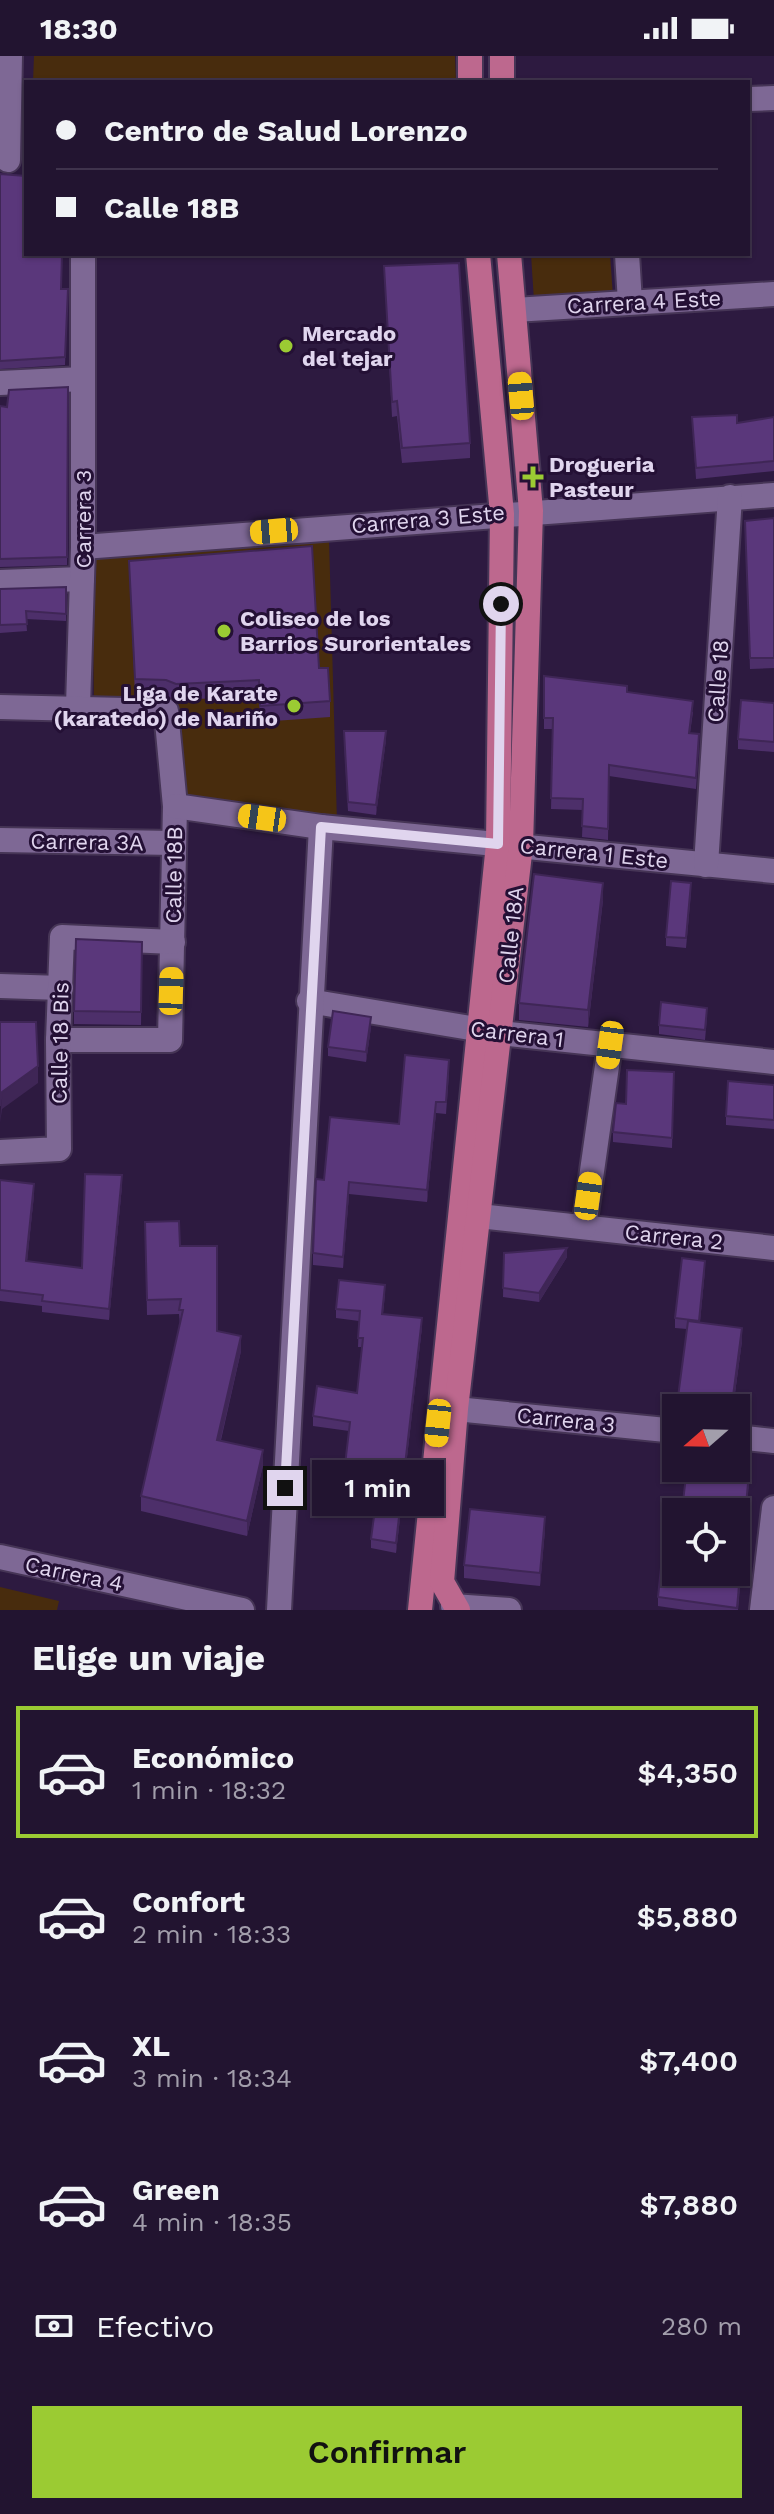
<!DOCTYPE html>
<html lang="es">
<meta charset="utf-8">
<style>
body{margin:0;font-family:"Work Sans",sans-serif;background:#2e213c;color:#f1f3f6;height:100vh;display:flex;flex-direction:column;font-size:30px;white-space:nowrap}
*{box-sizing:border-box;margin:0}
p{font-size:26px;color:#a29eab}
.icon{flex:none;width:44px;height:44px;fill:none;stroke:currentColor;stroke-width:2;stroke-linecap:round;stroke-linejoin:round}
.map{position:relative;height:1554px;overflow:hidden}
.drawer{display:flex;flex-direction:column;background:#221430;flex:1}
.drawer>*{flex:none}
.hud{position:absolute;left:24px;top:24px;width:726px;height:176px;border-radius:0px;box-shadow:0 2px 6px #0004,0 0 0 2px #3f334c;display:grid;align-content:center;height:176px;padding:0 32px;background:#221430}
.needle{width:52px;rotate:250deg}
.buttons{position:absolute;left:662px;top:1338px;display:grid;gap:16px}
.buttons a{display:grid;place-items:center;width:88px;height:88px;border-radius:0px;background:#221430;box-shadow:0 2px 6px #0004,0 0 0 2px #3f334c;font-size:40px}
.end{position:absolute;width:36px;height:36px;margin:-18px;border:10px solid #e0d5ee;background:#111;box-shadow:0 0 0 4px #111}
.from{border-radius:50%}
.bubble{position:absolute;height:56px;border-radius:0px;background:#221430;box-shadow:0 2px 6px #0004,0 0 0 2px #3f334c;font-size:26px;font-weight:600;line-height:56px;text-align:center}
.car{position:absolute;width:24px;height:48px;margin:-24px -12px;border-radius:10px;box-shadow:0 0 6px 2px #0007;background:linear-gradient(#f5c518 24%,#345 0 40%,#f5c518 0 76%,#345 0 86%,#f5c518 0)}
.hud b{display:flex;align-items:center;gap:28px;height:76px;font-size:30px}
.hud b+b{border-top:2px solid #3f334c}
.hud i{width:20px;height:20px;background:#f1f3f6}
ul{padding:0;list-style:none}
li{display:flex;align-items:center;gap:24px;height:132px;margin:0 16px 12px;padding:0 16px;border:4px solid transparent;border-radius:0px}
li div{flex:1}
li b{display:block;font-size:30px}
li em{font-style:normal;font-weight:600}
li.on{border-color:#9bcb33}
li>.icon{width:72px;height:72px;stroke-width:1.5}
h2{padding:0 32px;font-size:36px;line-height:96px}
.pay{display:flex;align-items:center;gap:20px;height:88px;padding:0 32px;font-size:30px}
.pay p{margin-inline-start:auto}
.cta{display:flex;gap:16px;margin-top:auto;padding:16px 32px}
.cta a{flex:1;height:92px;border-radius:0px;background:#9bcb33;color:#111;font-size:32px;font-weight:600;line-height:92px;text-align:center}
.status{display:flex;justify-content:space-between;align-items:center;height:56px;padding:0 40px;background:#221430;direction:ltr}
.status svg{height:22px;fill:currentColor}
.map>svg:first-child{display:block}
</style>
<div class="status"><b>18:30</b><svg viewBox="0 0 49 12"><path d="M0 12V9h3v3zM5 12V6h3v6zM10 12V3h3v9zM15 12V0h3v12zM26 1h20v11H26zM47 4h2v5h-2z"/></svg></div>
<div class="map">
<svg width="774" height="1554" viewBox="0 0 774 1554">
<rect width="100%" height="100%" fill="#2d1a40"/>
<!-- green -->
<g fill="#482c0d">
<path d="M34,0h421l1,26h-423z"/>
<path d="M531,198h79l3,43 -79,4z"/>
<path d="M329,483l8,283 -158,-24 -12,-91 -73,-1 -2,-150z"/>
<path d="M0,1531l59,14 -2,9h-57z"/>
</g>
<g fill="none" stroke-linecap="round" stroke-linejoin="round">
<!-- minor casing -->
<g stroke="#463556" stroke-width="28">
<g id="minor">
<path d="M748,43l26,-1"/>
<path d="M8,104l2,-104"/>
<path d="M627,198l3,48"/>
<path d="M514,254l260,-16"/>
<path d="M0,327l83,-4"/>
<path d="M83,491l691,-52"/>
<path d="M0,526l82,-3"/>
<path d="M78,650l5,-159v-293"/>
<path d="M0,651l166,4 9,95 -5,234h-112"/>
<path d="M175,750l146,21 453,44"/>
<path d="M0,784l174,3"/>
<path d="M706,809l24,-368"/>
<path d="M0,930l61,2"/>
<path d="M309,945l191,32 274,29"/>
<path d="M0,1096l59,-3 -1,-109 4,-103 111,5"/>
<path d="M479,1160l295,32"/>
<path d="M584,1171l26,-182"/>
<path d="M456,1353l220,22"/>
<path d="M736,1381l38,4"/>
<path d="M0,1501l242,53"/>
<path d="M453,1550l56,4"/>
<path d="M279,1554l42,-783"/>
<path d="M762,1554l12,-102"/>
</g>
</g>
<!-- major casing -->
<g stroke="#463556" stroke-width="28">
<g id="major">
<path d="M470,0v26"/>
<path d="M502,26v-26"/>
<path d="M420,1554l78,-766 4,-330 -24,-260"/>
<path d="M458,1554l-16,-28 14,-173 65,-564 10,-334 -22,-257"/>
</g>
</g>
<!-- minor -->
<use href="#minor" stroke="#7e6895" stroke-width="24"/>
<!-- major -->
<use href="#major" stroke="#bd688e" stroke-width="24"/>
</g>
<!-- wall -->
<g fill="#4d2f6a">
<path d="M0,118l61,115h7l-3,76 -65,4z"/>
<path d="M384,210l86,177v15l-68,5 -5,-47 -5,1z"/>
<path d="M68,331l-1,178 -67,2v-161l7,1z"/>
<path d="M692,361l45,6 37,-6v54l-78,8z"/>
<path d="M774,462v150l-24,1 -5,-148z"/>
<path d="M129,505l190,107 11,33v16l-70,5 -1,-26 -83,4 -10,-4 -31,-1z"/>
<path d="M66,531v34l-40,-2 1,12 -27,2v-44z"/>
<path d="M544,620l83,16 66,20 -3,21 9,12 -3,44 -87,-13 -1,64 -26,-3 1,-27 -32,-1 2,-80h-9z"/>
<path d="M774,647v49l-36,-3v-10z"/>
<path d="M344,684h42l-10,75 -28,-4z"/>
<path d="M691,836l-5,56 -20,-2v-9z"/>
<path d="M603,844l-15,127 -69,-7v-17z"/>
<path d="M142,886l-1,83 -67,-1v-13z"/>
<path d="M707,961l-2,23 -46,-6v-9z"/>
<path d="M371,971l-5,35 -38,-6v-9z"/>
<path d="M449,1016l-3,42 -10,-1 -9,89 -78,-8 -6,74 -30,-3v-12l11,-73 75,-56z"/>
<path d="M674,1016l-2,76 -59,-6v-10l13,-28z"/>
<path d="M774,1029v44l-48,-4v-9z"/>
<path d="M0,1124l34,15 -7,66 55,7 40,-82 -13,134 -67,-8v-6l-42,-5z"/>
<path d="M145,1166l35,24 37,85 24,20 -20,89 42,25 -16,71 -106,-25v-15l39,-171 -1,-11 -32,1z"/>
<path d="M504,1197l63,4 -28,45 -36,-5z"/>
<path d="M705,1214l-5,52 42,19 -9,67h-55v-11l9,-68 -12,-1v-10z"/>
<path d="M385,1238l-2,20 39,13 -26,226 -25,-5v-9l6,-44 -34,-4 6,-60 -36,-5v-10l44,-23 5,-46h-4l1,-26 -23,-3v-9z"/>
<path d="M751,1402l-13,152h-53l-27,-4v-9l24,-87z"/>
<path d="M545,1474l-5,56 -76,-8v-13z"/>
</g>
<!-- shaded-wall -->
<g fill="#3f2656">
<path d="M386,675v9l-10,75v-10z"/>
<path d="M603,827v17l-15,127v-17z"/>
<path d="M371,961v10l-5,35v-10z"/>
<path d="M38,1010v17l-36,26 -2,14 2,-31z"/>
<path d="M436,1046v11l-9,89v-12z"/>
<path d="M122,1119v11l-13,134v-11z"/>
<path d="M349,1126v12l-6,74v-11z"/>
<path d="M34,1128v11l-8,78v-12z"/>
<path d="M567,1192v9l-28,45v-9z"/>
<path d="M705,1205v9l-6,60v-9z"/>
<path d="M422,1262v9l-26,226v-10z"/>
<path d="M742,1272v13l-9,67h-1z"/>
<path d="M241,1280v15l-24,104v-15z"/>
<path d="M751,1393v9l-14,152z"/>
<path d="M263,1394v15l-16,71v-15z"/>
<path d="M545,1461v13l-5,56v-13z"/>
</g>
<!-- building -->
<g fill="#5a377b" stroke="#3f2656" stroke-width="2" fill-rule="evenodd">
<path d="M0,118l26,2v78h36l-1,35h7l-3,68 -65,4z"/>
<path d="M459,207l11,180 -68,5 -5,-47 -5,1 -8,-136z"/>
<path d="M68,331l-1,170 -67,2v-153l7,1 2,-17z"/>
<path d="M737,359v8l37,-6v44l-78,7 -4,-51z"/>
<path d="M774,462v140h-24l-5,-137z"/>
<path d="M312,490l7,122h9l2,33 -70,5 -1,-26 -83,4 -10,-4 -31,-1 -6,-118z"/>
<path d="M66,531v27l-40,-3 1,13 -27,1v-36z"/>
<path d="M544,620l83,10v6l66,9 -4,32 10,1 -3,44 -87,-13 -1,64 -26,-3 1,-27 -32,-1 2,-80h-9z"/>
<path d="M741,644l33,3v39l-36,-3z"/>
<path d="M344,675h42l-10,74 -28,-3z"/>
<path d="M534,818l69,9 -15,127 -69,-7z"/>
<path d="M671,825l20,2 -5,55 -20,-1z"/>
<path d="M76,883l66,3 -1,70 -67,-1z"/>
<path d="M661,946l46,6 -2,22 -46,-5z"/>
<path d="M333,955l38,6 -5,35 -38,-5z"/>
<path d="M0,966h36l2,44 -36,26 -2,14z"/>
<path d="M405,999l44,5 -3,42h-10l-9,88 -78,-8 -6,75 -30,-4 3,-74 8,1 6,-63 69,7z"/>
<path d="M627,1014l47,2 -2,66 -59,-6 3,-29 10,1z"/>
<path d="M728,1025l46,4v35l-48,-4z"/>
<path d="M85,1118l37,1 -13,134 -67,-8 1,-6 -43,-5v-110l34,4 -8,77 56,7z"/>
<path d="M179,1165l1,25h37v85l24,5 -24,104 46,10 -16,71 -106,-25 42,-186h-4l2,-11 -34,1 -2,-78z"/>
<path d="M567,1192l-28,45 -36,-5 1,-35z"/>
<path d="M682,1202l23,3 -6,60 -24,-3z"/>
<path d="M339,1224l46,5 -3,29 40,4 -26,225 -25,-4 7,-53 -35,-4 7,-60 -37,-6 4,-30 40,7 6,-55h-5l2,-27 -24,-2z"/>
<path d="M688,1265l54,7 -10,76 -54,-7z"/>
<path d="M736,1391l15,2 -14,159 -79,-11 9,-88 15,1 5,-42h49zM676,1456h60v60h-60z"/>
<path d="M470,1453l75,8 -5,56 -76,-8z"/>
</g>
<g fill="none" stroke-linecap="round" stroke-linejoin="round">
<!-- route -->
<path stroke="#e0d5ee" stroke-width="10" d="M285,1432l36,-661 177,17 3,-240"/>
</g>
<!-- markers -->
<g fill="#9bcb33" stroke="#241035" stroke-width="3">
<circle cx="286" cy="290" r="8"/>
<path d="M529 409h8v8h8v8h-8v8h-8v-8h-8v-8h8z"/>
<circle cx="224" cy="575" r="8"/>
<circle cx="294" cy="650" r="8"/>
</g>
<g text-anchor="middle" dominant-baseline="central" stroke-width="6" stroke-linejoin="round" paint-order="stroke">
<!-- street labels -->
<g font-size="22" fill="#e0d5ee" stroke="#241035">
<text transform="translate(644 246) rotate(-3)">Carrera 4 Este</text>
<text transform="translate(83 463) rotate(-90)">Carrera 3</text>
<text transform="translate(428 463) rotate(-5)">Carrera 3 Este</text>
<text transform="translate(718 625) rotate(-86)">Calle 18</text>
<text transform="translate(87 786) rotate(1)">Carrera 3A</text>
<text transform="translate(594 797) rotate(6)">Carrera 1 Este</text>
<text transform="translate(174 819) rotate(-89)">Calle 18B</text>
<text transform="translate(511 879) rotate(-84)">Calle 18A</text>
<text transform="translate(517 978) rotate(7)">Carrera 1</text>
<text transform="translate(60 987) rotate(-89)">Calle 18 Bis</text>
<text transform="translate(674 1181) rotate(6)">Carrera 2</text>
<text transform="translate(566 1364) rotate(6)">Carrera 3</text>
<text transform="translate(74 1518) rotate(12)">Carrera 4</text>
</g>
<!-- poi labels -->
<g font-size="22" font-weight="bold" fill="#e0d5ee" stroke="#241035" text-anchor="start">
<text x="302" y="277">Mercado<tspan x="302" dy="25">del tejar</tspan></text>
<text x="549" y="408">Drogueria<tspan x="549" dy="25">Pasteur</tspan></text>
<text x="240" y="562">Coliseo de los<tspan x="240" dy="25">Barrios Surorientales</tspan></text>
<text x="278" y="637" text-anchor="end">Liga de Karate<tspan x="278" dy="25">(karatedo) de Nariño</tspan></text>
</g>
</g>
</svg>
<div class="buttons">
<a><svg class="needle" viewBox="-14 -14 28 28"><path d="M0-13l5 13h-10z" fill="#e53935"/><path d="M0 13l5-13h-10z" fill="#a29eab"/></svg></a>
<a><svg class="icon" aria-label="locate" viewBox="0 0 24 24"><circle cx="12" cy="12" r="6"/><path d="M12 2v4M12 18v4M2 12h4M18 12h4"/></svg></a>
</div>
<i class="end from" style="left:501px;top:548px"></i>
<i class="end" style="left:285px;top:1432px"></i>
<div class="bubble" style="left:312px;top:1404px;width:132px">1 min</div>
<i class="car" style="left:521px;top:340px;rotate:355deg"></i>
<i class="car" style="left:274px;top:475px;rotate:265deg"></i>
<i class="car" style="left:262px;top:762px;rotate:278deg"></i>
<i class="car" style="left:171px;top:935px;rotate:2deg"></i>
<i class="car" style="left:610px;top:989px;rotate:188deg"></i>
<i class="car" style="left:588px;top:1140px;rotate:8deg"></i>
<i class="car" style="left:438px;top:1367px;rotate:186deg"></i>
<div class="hud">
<b><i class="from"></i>Centro de Salud Lorenzo</b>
<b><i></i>Calle 18B</b>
</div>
</div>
<section class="drawer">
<h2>Elige un viaje</h2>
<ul>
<li class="on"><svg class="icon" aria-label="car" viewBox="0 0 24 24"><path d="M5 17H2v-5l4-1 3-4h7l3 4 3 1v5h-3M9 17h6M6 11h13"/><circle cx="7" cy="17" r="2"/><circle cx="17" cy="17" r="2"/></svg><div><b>Económico</b><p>1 min · 18:32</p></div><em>$4,350</em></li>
<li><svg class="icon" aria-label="car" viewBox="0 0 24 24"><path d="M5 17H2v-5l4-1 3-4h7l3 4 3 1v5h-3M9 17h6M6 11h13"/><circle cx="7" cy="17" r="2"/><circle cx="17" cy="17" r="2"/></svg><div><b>Confort</b><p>2 min · 18:33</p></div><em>$5,880</em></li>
<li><svg class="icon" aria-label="car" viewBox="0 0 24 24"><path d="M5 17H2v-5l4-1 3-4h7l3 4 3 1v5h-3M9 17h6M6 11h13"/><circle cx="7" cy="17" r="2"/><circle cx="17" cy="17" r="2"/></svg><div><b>XL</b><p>3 min · 18:34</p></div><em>$7,400</em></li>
<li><svg class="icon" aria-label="car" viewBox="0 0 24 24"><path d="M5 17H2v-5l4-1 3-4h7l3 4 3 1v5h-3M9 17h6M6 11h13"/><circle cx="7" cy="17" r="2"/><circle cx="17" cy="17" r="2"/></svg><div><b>Green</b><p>4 min · 18:35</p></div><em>$7,880</em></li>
</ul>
<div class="pay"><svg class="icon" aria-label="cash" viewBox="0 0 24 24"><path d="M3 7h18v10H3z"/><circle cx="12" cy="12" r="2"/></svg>Efectivo<p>280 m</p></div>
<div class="cta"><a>Confirmar</a></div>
</section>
